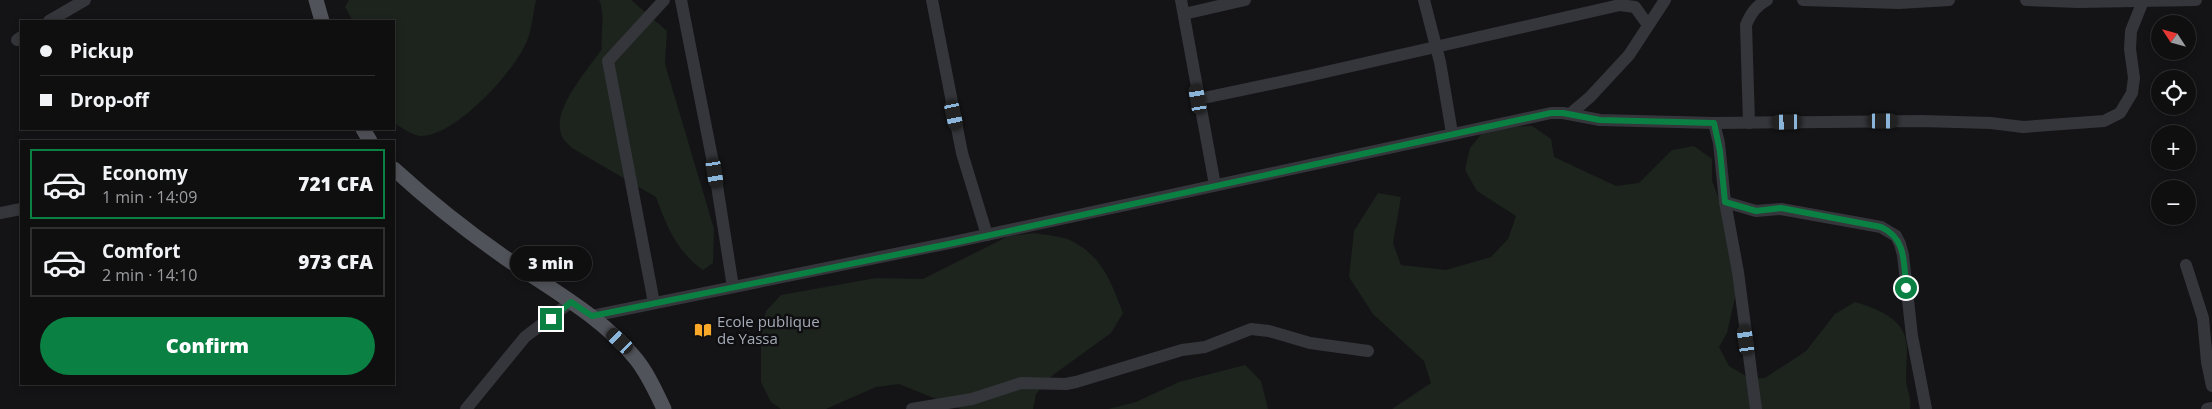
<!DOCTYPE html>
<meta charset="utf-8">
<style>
body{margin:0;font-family:"Open Sans",sans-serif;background:#1d1d1e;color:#f1f3f6;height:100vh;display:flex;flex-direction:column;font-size:19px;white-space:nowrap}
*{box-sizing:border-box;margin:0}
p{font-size:16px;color:#9b9c9f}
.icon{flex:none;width:28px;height:28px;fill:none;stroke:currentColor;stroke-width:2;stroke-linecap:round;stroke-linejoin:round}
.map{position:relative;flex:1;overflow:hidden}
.side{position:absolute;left:20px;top:140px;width:375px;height:245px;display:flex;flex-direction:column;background:#0f0f10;border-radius:0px;box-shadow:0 2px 8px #0003,0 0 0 1px #2f2f30}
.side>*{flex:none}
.guide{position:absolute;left:20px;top:20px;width:375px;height:110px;border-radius:0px;box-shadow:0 2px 8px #0003,0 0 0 1px #2f2f30;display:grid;align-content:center;height:110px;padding:0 20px;background:#0f0f10}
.needle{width:32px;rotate:306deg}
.tools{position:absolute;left:2151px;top:15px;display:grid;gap:10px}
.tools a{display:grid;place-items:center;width:45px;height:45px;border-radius:50%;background:#0f0f10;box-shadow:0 2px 8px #0003,0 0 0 1px #2f2f30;font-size:25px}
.end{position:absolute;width:22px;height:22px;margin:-11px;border:6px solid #0b8043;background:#fff;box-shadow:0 0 0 2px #fff}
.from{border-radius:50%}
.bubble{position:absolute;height:35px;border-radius:18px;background:#0f0f10;box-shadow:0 2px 8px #0003,0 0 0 1px #2f2f30;font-size:16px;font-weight:800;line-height:35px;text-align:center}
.car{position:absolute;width:15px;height:30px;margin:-15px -8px;border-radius:6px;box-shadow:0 0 4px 1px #0007;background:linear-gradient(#222 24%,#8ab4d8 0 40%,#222 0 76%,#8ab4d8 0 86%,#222 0)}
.guide b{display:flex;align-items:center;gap:18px;height:48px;font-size:19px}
.guide b+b{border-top:1px solid #2f2f30}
.guide i{width:12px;height:12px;background:#f1f3f6}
ul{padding:9px 0 0;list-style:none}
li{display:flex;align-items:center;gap:15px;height:70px;margin:0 10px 8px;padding:0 10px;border:2px solid #2f2f30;border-radius:0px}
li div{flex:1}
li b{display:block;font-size:19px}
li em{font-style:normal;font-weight:800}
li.on{border-color:#0b8043}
li>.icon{width:45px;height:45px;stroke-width:1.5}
.action{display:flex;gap:10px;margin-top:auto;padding:10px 20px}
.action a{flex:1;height:58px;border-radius:30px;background:#0b8043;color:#fff;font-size:20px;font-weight:800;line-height:58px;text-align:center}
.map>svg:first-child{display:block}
</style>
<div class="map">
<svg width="2212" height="409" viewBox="0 0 2212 409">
<rect width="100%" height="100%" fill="#141416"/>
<!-- green -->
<g fill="#1c241d">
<path d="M349,0h187c-3,13 -4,29 -9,41 -12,30 -72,96 -106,95 -8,0 -20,-9 -27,-13v-102h-41l-8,-14z"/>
<path d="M599,0h32l36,31 -2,33 49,165 -1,34 -10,7c-26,-18 -37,-45 -47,-73l-84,-49c-6,-6 -11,-10 -12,-19 -4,-24 29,-61 42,-80 -2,-16 4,-34 -3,-49z"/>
<path d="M1532,126l19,13 3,18 62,29 23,-3 33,-33 22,-4 18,13v22l15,39 10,69 -10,44 -8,14 10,19 22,13 14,-1 41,-27 29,-37 20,-12c23,7 51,17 52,45 0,11 -1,21 -1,31 0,11 6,20 4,31h-518l39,-26 -7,-22 -51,-47 -24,-37 5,-46 24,-38 23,4 -8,46 8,22 45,5 45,-13 17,-18 8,-23 -39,-25 -12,-21 5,-22 17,-21z"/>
<path d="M1034,233c12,2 28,3 38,8 32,17 39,42 51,72l-12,20 -58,42 -17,19 -3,15h-72l-62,-25 -23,3 -50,22h-45l-10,-7 -10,-20v-47l5,-24 15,-16 95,-17 47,1 86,-43z"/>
<path d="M1245,365l16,16 7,28h-160l28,-7 43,-20z"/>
</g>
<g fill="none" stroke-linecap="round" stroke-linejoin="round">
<!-- minor -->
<g stroke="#35363b" stroke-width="12">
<path d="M681,0l34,173 18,114"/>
<path d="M932,0l30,153 25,82"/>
<path d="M1181,0l34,185"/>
<path d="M1424,0l16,62 12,71"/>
<path d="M1803,0l96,3 50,-3"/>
<path d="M2026,0l52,2 118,-2"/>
<path d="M1184,14l61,-14"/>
<path d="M49,21l36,-21"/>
<path d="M17,40l4,-3"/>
<path d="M1199,99l109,-23 312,-71 15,2 13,18"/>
<path d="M1570,114l20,-17 39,-42 36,-55"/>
<path d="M1714,123l5,20 6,59 13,70 18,137"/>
<path d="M1749,123l-3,-98c5,-12 10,-19 21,-25"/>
<path d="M1725,202l31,9 25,-2 100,18 15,9 4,8 3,11 9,81 14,73"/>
<path d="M0,213l21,-4"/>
<path d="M2186,265l17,53 4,44 5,24"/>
<path d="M654,303l-46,-242 56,-61"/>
<path d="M592,316l357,-73 602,-130h12l37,7 114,3 208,-2 69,2 32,4 81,-6 16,-8 12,-20 2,-15 -4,-29 1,-18 12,-30"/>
<path d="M466,409l59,-72 46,-35"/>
<path d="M912,409l60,-10 49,-16 45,1 10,-2 106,-32 23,-3 46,-18 18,2 41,12 58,8"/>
<path d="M2207,409l5,-1"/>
</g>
<!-- major -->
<g stroke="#51535a" stroke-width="15">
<path d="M316,0l6,21"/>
<path d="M363,129l7,12"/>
<path d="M394,169c35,32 74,63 113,90 45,31 94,57 129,100 12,15 20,33 28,50"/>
</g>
</g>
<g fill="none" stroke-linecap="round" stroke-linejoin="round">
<!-- route -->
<path stroke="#0b8043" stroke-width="6" d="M551,319l20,-17 21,14 357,-72 602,-131h12l37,7 114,3 6,28 5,51 31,9 25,-3 100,19c25,11 23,36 25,61"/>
</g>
<!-- icons -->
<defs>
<g id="library-bare" transform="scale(1.35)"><path d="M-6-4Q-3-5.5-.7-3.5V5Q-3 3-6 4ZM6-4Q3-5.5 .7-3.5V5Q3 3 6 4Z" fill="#f9a829" stroke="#0f0f11" stroke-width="2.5" paint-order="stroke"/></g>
</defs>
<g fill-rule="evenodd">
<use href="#library-bare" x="703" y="330"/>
</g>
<g text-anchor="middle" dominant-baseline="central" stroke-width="5" stroke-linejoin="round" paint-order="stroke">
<!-- poi labels -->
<g font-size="15" fill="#a5acb7" stroke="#0f0f11" text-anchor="start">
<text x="717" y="321">Ecole publique<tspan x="717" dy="17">de Yassa</tspan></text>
</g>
</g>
</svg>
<div class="tools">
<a><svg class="needle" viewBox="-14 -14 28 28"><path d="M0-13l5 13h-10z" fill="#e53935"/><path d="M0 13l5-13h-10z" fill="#9b9c9f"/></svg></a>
<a><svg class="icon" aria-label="locate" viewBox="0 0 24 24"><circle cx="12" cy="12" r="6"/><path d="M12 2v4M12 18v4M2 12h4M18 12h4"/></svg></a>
<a>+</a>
<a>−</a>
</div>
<i class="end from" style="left:1906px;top:288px"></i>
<i class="end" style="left:551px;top:319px"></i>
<div class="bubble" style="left:510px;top:246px;width:82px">3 min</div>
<i class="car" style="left:1198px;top:99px;rotate:350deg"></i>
<i class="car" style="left:954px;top:115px;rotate:168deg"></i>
<i class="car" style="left:1883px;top:121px;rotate:90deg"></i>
<i class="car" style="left:1787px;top:122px;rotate:269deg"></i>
<i class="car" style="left:715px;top:173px;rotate:171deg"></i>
<i class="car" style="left:1746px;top:340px;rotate:352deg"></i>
<i class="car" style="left:620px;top:341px;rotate:313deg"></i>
<div class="guide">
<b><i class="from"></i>Pickup</b>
<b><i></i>Drop-off</b>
</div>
<section class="side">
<ul>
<li class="on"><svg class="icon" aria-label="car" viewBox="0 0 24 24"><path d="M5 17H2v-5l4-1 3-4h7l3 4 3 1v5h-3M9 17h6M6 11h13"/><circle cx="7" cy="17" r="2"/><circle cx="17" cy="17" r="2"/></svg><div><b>Economy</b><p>1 min · 14:09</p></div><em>721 CFA</em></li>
<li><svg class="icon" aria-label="car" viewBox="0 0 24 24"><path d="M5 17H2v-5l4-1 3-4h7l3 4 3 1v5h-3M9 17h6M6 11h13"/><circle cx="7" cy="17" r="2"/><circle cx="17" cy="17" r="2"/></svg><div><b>Comfort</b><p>2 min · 14:10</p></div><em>973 CFA</em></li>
</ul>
<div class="action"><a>Confirm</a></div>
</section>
</div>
